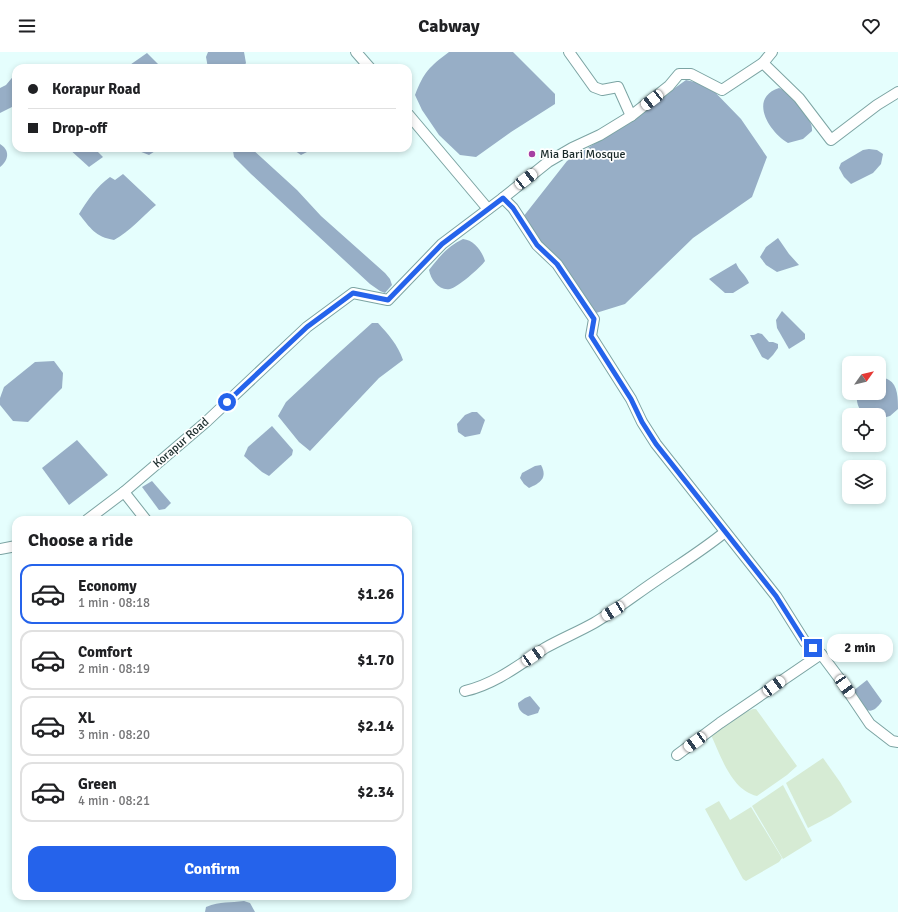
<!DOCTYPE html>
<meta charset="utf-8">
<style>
body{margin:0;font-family:Signika,sans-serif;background:#f2f2f2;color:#202124;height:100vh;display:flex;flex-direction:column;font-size:15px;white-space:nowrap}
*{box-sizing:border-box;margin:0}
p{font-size:13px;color:#757577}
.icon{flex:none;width:22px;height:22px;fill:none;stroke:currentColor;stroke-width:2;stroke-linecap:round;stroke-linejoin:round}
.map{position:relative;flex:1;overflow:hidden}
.side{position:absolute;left:12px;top:464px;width:400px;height:384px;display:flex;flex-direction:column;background:#fff;border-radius:12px;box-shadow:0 2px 6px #0003}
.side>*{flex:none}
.guide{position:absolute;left:12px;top:12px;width:400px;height:88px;border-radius:12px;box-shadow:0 2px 6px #0003;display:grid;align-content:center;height:88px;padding:0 16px;background:#fff}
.needle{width:26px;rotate:56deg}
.controls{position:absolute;left:842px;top:304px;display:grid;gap:8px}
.controls a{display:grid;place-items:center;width:44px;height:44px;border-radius:8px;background:#fff;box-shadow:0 2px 6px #0003;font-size:20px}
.end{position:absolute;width:18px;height:18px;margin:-9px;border:5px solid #2563eb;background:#fff;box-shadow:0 0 0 2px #fff}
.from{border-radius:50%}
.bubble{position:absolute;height:28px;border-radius:12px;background:#fff;box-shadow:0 2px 6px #0003;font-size:13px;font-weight:800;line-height:28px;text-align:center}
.car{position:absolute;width:12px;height:24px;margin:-12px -6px;border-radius:5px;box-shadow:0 0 3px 1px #0007;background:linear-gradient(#fff 24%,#345 0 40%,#fff 0 76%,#345 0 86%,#fff 0)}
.guide b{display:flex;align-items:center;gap:14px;height:38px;font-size:15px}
.guide b+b{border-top:1px solid #e0e0e0}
.guide i{width:10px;height:10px;background:#202124}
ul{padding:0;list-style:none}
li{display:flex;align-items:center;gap:12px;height:60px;margin:0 8px 6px;padding:0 8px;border:2px solid #e0e0e0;border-radius:12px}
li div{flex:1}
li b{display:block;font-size:15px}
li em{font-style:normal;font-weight:800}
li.on{border-color:#2563eb}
li>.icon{width:36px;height:36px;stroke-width:1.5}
h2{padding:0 16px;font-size:18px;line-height:48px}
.cta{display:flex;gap:8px;margin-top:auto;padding:8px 16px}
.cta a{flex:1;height:46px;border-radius:12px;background:#2563eb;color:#fff;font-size:16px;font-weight:800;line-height:46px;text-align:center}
header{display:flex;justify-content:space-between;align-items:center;height:52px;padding:0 16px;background:#fff;font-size:18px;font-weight:800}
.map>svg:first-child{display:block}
</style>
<header><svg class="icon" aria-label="menu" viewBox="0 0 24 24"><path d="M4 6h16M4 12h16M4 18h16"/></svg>Cabway<svg class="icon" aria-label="heart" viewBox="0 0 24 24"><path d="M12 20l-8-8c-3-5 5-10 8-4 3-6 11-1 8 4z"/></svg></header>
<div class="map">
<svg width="898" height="860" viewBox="0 0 898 860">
<rect width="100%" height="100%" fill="#e5fefd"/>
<!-- green -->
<g fill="#d6ebd4">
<path d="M753,657h3l41,57 -10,9 -30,21c-26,-6 -36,-40 -46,-61l31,-21z"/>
<path d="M823,706l17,24 12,20 -21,14 -23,12 -22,-45z"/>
<path d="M783,733l29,56 -29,18 -31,-53z"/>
<path d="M719,749l11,19 21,-13 31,51 -3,4 -33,19 -3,-2 -38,-70z"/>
</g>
<!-- water -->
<g fill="#97aec6">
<path d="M208,0h36l2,11 -3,5h-35l-2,-11z"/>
<path d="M449,0h64l42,42v10l-44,28 -35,25 -16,-2 -21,-20 -17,-25 -7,-15c9,-23 14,-28 34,-43z"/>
<path d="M147,1l15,15h-36l1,-1z"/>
<path d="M16,21v32l-16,8v-25l6,-3z"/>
<path d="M686,28l22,5 33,34 26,38 -15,40 -59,41 -68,66 -29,9 -17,-26 -39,-45 -17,-25 44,-56 51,-32z"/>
<path d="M779,36c9,3 29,27 32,36 1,2 1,5 1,7l-9,8 -15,4c-19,-11 -40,-45 -9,-55z"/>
<path d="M0,92c10,6 9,16 0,23z"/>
<path d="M68,96h26l9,9 -14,10z"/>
<path d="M131,96h29l-11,7z"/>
<path d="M235,96h16l46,42 24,26 64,57 5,6 2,6 -7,8 -5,-2 -10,-7 -119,-110 -17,-17 -1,-6z"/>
<path d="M291,96h24l-14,7z"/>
<path d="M869,97l8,1 6,4 -2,10 -8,9 -22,11 -7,-7 -5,-9 2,-5 22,-13z"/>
<path d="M123,122l33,31c-14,12 -26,26 -42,35 -18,-3 -24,-12 -35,-26 8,-13 18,-28 31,-37l5,3z"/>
<path d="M778,186l11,16 10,11 -22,7 -11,-7 -6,-8 6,-10z"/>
<path d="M463,187c11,1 19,12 22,22 -4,6 -28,27 -35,28 -11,2 -19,-9 -21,-19 10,-13 19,-24 34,-31z"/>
<path d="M736,211c3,8 10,12 13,20l-16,10h-8l-16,-14z"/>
<path d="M782,259l23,23v5l-16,10 -12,-21 -1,-8z"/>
<path d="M372,271h6c10,11 20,22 25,37l-24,18 -69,73 -11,-9 -21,-26 8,-14 46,-43z"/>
<path d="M758,281l4,1 7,8h4l5,2v4l-5,7 -5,5 -6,-3 -12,-22h4z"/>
<path d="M54,309l9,12 -1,15 -34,34 -15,-1 -13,-16v-7l4,-11 31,-25z"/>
<path d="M879,326c3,0 7,0 10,2 9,5 9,19 9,29l-8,7 -11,3v-4h-14c-7,-6 -9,-13 -8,-22h22z"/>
<path d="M472,360h5l8,8 -5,14 -15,3 -7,-5 -1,-8 8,-9z"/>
<path d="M272,374l21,24 -1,5 -23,21 -7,-4 -18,-16 4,-9z"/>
<path d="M77,388l31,35 -39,30 -27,-37z"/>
<path d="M541,413c7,13 -1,18 -12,23l-5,-4 -4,-6 2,-5 13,-7z"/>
<path d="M152,429l19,22 -6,6 -6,1 -17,-23z"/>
<path d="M867,628l15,21c-14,21 -21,3 -29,-10z"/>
<path d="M530,644l10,12 -2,5 -10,3c-6,-3 -10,-6 -10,-13l7,-5z"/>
<path d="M244,849l6,2 5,9h-50l1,-5c15,-6 24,-4 38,-6z"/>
</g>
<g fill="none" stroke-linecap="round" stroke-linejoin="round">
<!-- street casing -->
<g stroke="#7ca4a3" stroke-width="12">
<g id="street">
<path d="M356,0l14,16"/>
<path d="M569,0l25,35 8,3 16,-3 13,29"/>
<path d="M763,11l36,35 32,42 46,-35 21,-13"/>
<path d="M408,62l80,95"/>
<path d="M503,146l10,10 24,37 20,19 37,55 -3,17 40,63 11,23 14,22 120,152 29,46 16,12 18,24 31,46 22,17 6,1"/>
<path d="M124,440l22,28"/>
<path d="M87,468l37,-28 82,-70 101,-95 46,-34 35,7 54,-56 61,-46 45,-36 24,-14 28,-13 31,-19 38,-30 10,-12h12l31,16 41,-27 9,-11"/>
<path d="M0,497l16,-3"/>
<path d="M465,639c30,-7 54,-26 80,-43 16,-9 33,-16 49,-25 22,-13 42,-29 63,-43 23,-16 46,-30 68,-48"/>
<path d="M677,703l43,-32 101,-69"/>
</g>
</g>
<!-- street -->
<use href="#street" stroke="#fff" stroke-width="10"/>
</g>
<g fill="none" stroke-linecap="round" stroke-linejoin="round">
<!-- route -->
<path stroke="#2563eb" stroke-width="5" d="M227,350l80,-75 46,-34 35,7 54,-56 61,-46 10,10 24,37 20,19 37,55 -3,17 40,63 11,23 14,22 120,152 29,46 8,6"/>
</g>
<!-- markers -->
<circle fill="#a63fa3" stroke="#fff" stroke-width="1.5" cx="532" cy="102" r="4"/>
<g text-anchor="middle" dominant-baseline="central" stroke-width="3.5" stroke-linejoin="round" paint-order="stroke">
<!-- poi labels -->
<g font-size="12" fill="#1a2a2a" stroke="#fff" text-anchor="start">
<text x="540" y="102">Mia Bari Mosque</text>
</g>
<!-- street labels -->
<g font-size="12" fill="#1a2a2a" stroke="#fff">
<text transform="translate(181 391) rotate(-41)">Korapur Road</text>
</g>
</g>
</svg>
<div class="controls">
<a><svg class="needle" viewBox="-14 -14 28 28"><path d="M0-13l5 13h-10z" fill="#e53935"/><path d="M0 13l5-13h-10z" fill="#757577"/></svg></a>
<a><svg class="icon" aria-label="locate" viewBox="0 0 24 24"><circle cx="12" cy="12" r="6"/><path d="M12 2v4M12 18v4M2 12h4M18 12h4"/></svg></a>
<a><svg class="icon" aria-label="layers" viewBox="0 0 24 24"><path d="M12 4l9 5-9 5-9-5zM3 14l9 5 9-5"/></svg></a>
</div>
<i class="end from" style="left:227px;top:350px"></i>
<i class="end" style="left:813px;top:596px"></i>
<div class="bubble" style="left:827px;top:582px;width:66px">2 min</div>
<i class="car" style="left:652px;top:48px;rotate:232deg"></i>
<i class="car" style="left:526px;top:127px;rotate:52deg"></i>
<i class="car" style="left:613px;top:559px;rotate:238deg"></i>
<i class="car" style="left:533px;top:604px;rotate:56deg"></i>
<i class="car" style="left:774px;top:634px;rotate:54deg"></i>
<i class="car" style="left:845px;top:634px;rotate:145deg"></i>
<i class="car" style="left:695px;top:690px;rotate:234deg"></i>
<div class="guide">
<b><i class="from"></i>Korapur Road</b>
<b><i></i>Drop-off</b>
</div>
<section class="side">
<h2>Choose a ride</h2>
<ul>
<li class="on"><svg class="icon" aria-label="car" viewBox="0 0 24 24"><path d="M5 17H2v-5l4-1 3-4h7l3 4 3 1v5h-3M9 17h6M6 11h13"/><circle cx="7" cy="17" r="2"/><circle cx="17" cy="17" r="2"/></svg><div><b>Economy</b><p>1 min · 08:18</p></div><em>$1.26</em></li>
<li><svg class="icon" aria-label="car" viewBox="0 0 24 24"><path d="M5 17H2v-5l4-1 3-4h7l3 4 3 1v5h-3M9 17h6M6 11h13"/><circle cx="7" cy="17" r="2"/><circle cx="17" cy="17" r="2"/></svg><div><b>Comfort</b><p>2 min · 08:19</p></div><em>$1.70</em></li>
<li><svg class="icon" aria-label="car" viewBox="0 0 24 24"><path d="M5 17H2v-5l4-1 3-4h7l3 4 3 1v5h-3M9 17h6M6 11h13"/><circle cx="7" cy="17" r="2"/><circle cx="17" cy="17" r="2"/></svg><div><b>XL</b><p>3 min · 08:20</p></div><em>$2.14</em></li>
<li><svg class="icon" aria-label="car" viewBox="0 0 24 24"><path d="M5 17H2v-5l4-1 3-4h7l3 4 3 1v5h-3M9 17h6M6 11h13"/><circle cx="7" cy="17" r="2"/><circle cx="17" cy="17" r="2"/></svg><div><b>Green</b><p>4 min · 08:21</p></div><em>$2.34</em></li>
</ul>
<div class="cta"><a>Confirm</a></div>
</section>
</div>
